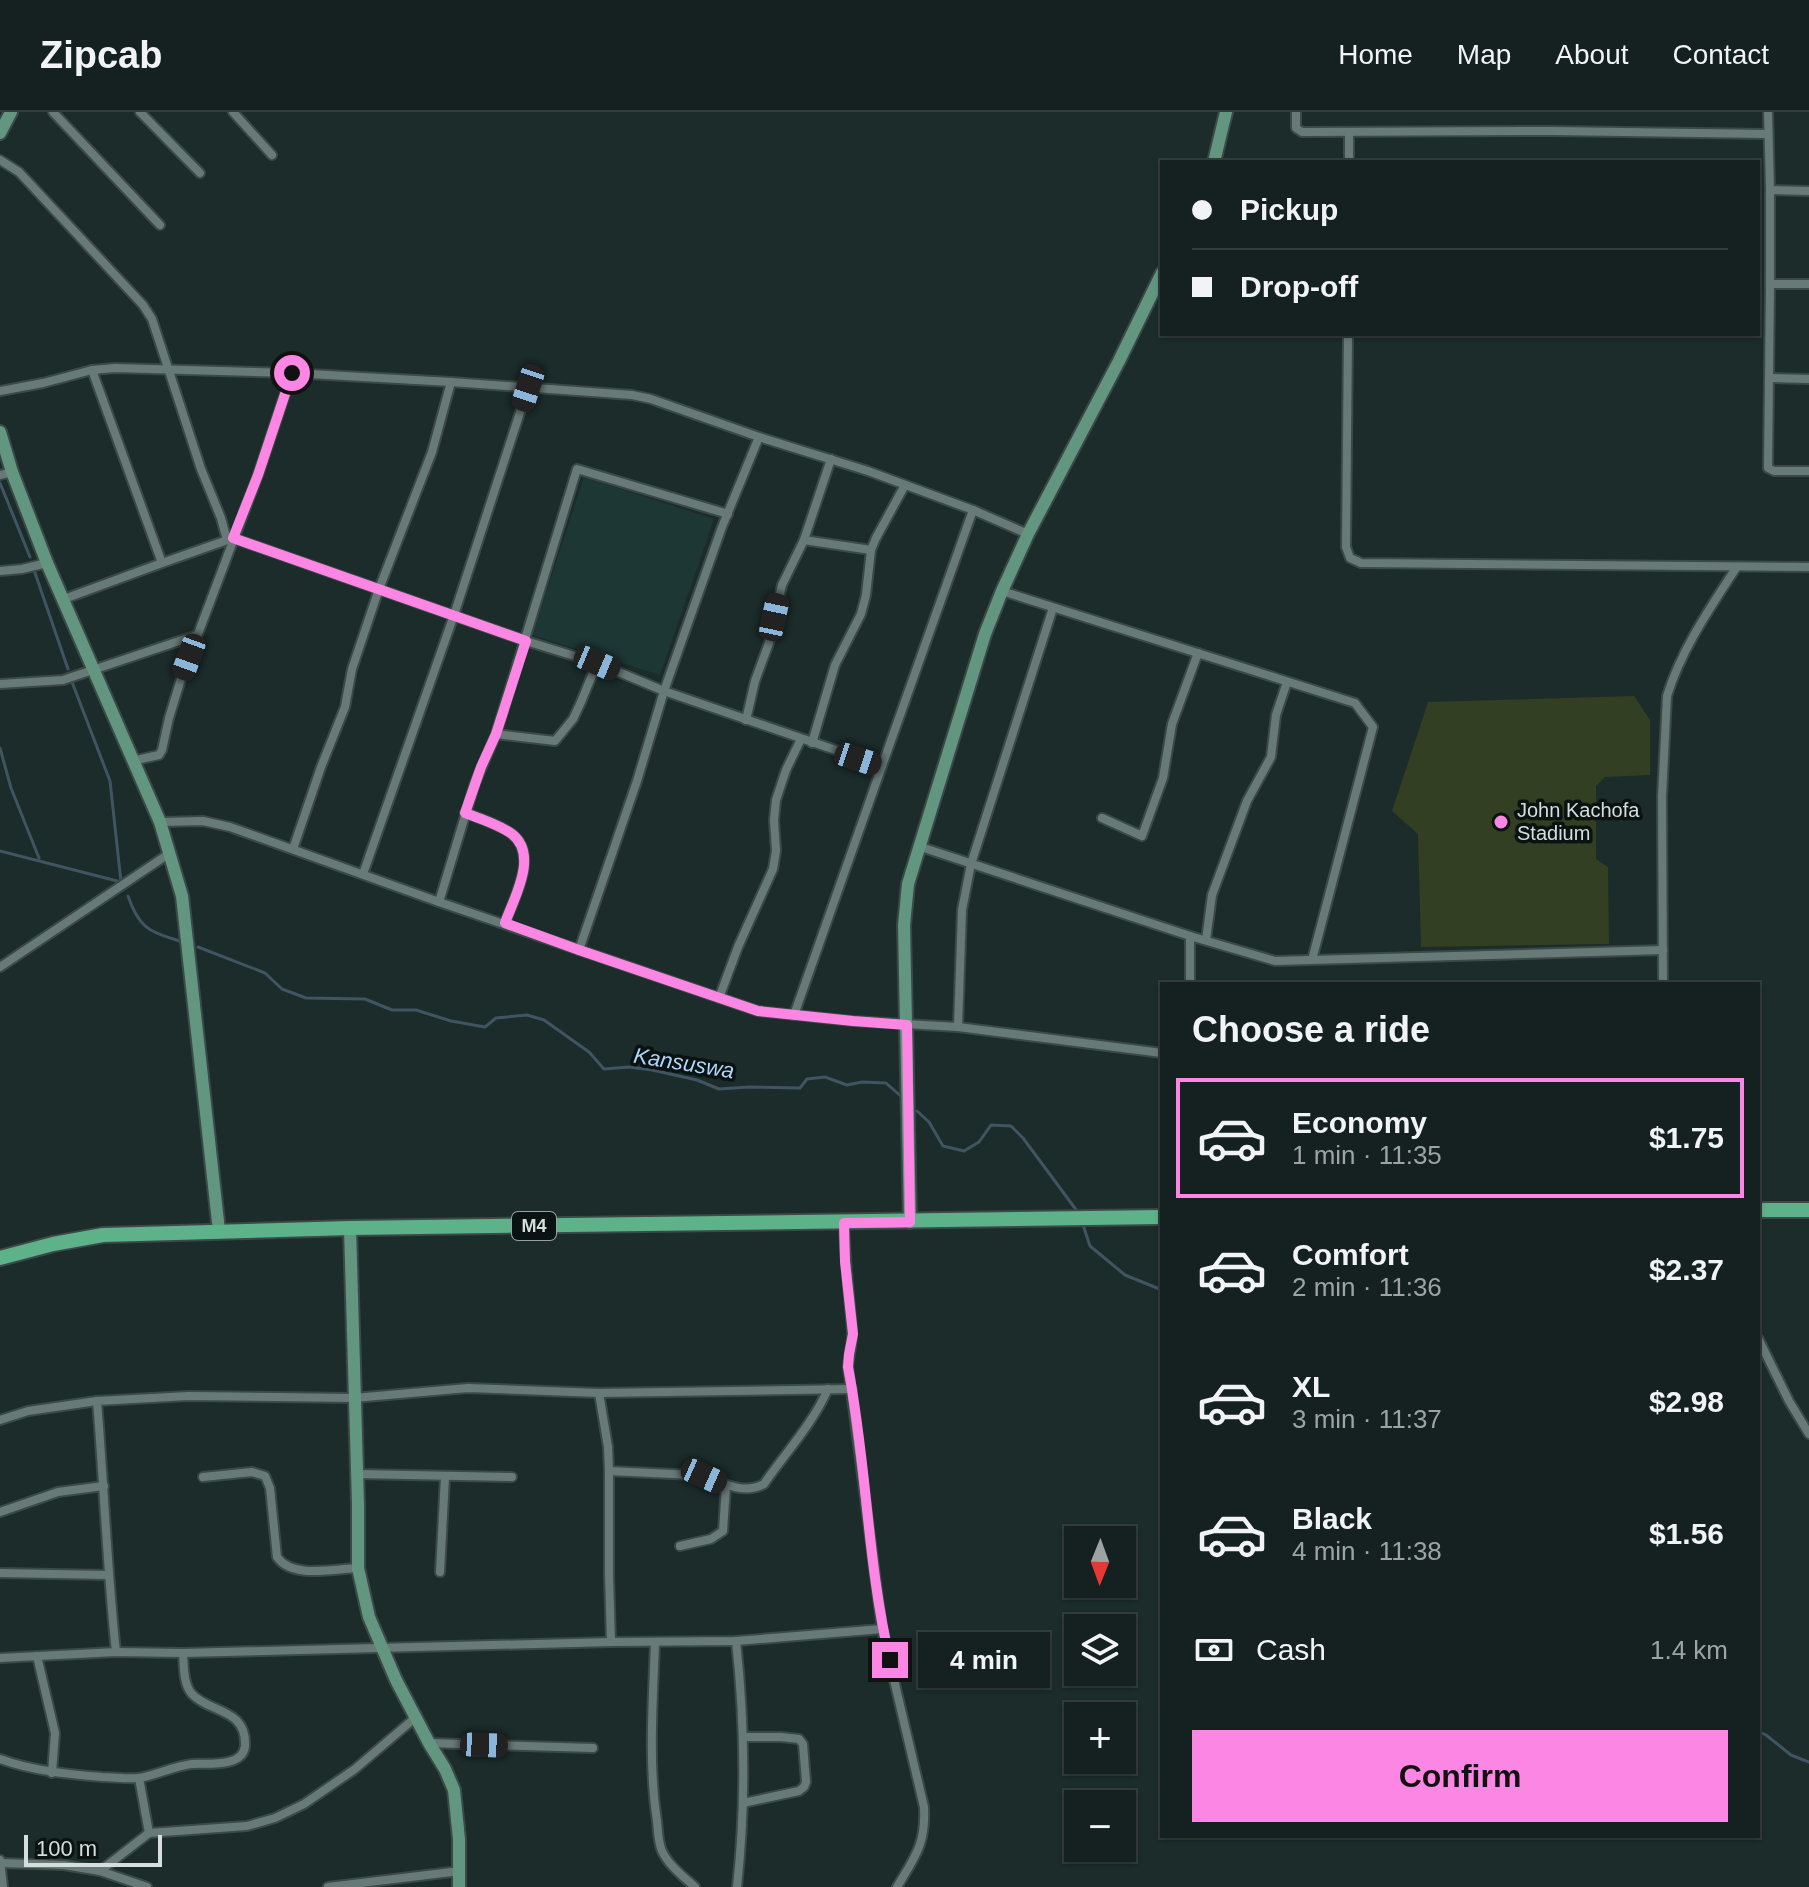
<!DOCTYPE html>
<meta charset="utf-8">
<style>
body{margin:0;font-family:Arial,sans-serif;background:#212e2d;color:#f1f3f6;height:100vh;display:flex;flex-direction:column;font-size:30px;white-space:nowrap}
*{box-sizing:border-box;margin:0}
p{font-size:26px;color:#9da3a5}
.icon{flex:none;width:44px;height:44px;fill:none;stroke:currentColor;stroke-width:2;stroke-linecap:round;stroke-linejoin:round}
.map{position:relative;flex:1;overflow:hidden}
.side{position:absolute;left:1160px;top:870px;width:600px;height:856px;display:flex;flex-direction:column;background:#142120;border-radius:0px;box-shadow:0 2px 6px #0004,0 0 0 2px #333e3e}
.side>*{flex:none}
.banner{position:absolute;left:1160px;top:48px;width:600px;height:176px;border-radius:0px;box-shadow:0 2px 6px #0004,0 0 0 2px #333e3e;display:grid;align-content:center;height:176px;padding:0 32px;background:#142120}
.needle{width:52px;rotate:181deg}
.buttons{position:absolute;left:1064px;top:1414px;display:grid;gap:16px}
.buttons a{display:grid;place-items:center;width:72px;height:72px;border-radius:0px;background:#142120;box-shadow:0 2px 6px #0004,0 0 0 2px #333e3e;font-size:40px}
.scale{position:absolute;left:24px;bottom:20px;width:138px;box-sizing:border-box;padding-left:8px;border:4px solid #d4dedc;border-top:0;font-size:22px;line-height:28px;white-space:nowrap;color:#d4dedc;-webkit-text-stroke:6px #0b1312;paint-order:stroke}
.end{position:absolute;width:36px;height:36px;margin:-18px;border:10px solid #fc86e3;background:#111;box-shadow:0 0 0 4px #111}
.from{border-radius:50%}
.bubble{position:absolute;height:56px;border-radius:0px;background:#142120;box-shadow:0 2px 6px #0004,0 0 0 2px #333e3e;font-size:26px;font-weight:600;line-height:56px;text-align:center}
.car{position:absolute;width:24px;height:48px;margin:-24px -12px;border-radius:10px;box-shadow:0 0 6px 2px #0007;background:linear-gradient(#222 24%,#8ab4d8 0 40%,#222 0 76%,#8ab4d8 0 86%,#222 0)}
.banner b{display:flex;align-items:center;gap:28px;height:76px;font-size:30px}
.banner b+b{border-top:2px solid #333e3e}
.banner i{width:20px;height:20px;background:#f1f3f6}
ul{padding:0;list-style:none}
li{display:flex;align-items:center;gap:24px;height:120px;margin:0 16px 12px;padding:0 16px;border:4px solid transparent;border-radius:0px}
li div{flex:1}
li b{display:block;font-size:30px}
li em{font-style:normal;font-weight:600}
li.current{border-color:#fc86e3}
li>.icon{width:72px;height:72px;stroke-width:1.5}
h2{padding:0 32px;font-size:36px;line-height:96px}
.pay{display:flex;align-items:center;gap:20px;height:88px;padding:0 32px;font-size:30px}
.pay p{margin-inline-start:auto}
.button{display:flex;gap:16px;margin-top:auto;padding:16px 32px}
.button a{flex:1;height:92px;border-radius:0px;background:#fc86e3;color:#111;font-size:32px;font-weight:600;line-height:92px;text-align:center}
header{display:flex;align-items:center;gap:48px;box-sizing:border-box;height:112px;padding:0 40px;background:#142120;border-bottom:2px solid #333e3e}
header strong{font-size:38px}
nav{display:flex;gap:44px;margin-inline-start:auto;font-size:28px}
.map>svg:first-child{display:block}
</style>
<header>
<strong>Zipcab</strong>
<nav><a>Home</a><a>Map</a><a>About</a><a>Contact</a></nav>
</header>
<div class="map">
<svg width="1809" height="1775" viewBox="0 0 1809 1775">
<rect width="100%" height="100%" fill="#1b2c2a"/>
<!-- built -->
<path fill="#1d3734" d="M584,365l130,42 -54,156 -128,-40z"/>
<!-- green -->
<path fill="#333f22" d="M1634,584l16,24v55l-45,2 -9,9v73l12,8 1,77 -188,3 -3,-113 -26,-23 36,-109z"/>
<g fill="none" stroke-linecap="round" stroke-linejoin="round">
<!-- stream -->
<g stroke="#405462" stroke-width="3">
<path d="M0,371l30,74"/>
<path d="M34,458l34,99"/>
<path d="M0,636l11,40 28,70"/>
<path d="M0,739l121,31 -11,-101 -38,-99"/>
<path d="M128,784c12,35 23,35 54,46"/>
<path d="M198,835l67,26 17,16 24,9 59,1 27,11h24l35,11 34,6 11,-9 31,-3 17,5 45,32 15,17 25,-2 23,3 45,10 22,9 30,-2 51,1 7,-9 18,-2 22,8 15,-3 24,1 17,15"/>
<path d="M917,999l12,11 14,24 21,5 15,-9 12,-17 20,1 12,12 54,73"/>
<path d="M1082,1110l8,24 35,29 37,15"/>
<path d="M1758,1619l8,4 25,20 18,7"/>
</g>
<!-- street casing -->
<g stroke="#3b4947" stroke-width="12">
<g id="street">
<path d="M53,0l107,113"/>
<path d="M140,0l60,61"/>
<path d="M233,0l39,43"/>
<path d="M1296,0v16l6,4 250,-1 216,3"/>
<path d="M1768,0l2,78v94h39"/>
<path d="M0,48l19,12 124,133 9,14 49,150 20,49 6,22"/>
<path d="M1349,50v-29"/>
<path d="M1770,78l39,1"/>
<path d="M1770,172l-2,184 6,3h35"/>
<path d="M1348,222l-2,213 4,11 11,5 448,4"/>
<path d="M92,258l70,193"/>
<path d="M1769,266l40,1"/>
<path d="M0,279l43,-8 49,-13 23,-2 177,5 159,9 181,13 19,4 108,38 109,34 105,39 55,24"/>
<path d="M0,363l12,-3"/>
<path d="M804,428l67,10"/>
<path d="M0,459l22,-2 25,-6"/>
<path d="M1002,479l353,112 18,24 -61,233"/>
<path d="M64,487l98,-36 71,-25 293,103 71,22 67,28 218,75 -88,249"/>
<path d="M0,572l63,-4 134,-45"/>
<path d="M746,608l9,-39 14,-38 13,-58 22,-45 27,-81"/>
<path d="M496,622l59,7 18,-22 8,-17 16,-39"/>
<path d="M812,631l23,-78 26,-51 5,-19 5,-45 5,-12 29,-53"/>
<path d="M132,649l27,-6 3,-5 7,-32 12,-39 77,-204 34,-102"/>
<path d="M882,654l91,-256"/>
<path d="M465,701c16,6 33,11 47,21 27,21 2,64 -7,89"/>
<path d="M1102,706l40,18 21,-58 9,-54 26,-71"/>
<path d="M160,710l43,-1 27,6 209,75 319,109 95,10 105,6 204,26"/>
<path d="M918,734l272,90 85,25 388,-11"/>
<path d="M293,737l28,-82 24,-60 7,-38 27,-80 53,-137 19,-70"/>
<path d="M363,762l91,-259 74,-227"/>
<path d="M439,790l36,-119 21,-49 81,-265 151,45"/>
<path d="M1206,828l6,-45 35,-94 24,-44 5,-42 11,-33"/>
<path d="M579,838l58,-169 27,-90 58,-164 37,-90"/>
<path d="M0,855l170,-114"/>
<path d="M1190,872v-48"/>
<path d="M1663,872l-1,-187 5,-101c14,-46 43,-88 69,-128"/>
<path d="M719,886l19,-51 35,-78 3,-18 -2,-31 2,-20 10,-30 15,-31"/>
<path d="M958,915l4,-117 9,-46 82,-256"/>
<path d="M844,1111c1,36 5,71 8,107 1,12 -3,25 -4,37l34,262 42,178c2,37 -9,50 -27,80"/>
<path d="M1758,1226l31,63 20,33"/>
<path d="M599,1281l9,54 1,24v104l2,67"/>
<path d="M0,1308l28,-9 69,-10"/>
<path d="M609,1359l85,4c23,3 46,22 70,9 22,-32 48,-59 64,-95"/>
<path d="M357,1362l155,3"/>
<path d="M203,1365l49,-5 13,4 5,12 7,69c15,22 57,12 81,11"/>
<path d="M0,1400l58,-20 46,-6"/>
<path d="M680,1434l31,-7 12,-8 3,-45"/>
<path d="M440,1460l5,-95"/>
<path d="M0,1461l108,2"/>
<path d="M736,1529c9,82 10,164 1,246"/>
<path d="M655,1530c-2,59 -7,120 2,179 1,9 1,21 5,30 7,15 22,26 33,36"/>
<path d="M116,1540c-9,-83 -12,-167 -19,-251l91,-5 166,2 114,-10 131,5 253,-4"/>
<path d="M37,1544l18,77 -3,40"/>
<path d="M0,1546l116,-6 67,1 428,-11 125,-1 146,-12"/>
<path d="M743,1625h38l18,2 4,5 3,38 -2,5 -5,4 -56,12"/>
<path d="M429,1631l164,5"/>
<path d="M0,1647c33,12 67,15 102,18 12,0 25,2 37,1 18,-3 35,-12 53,-14 15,-1 51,4 53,-18 2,-38 -36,-33 -53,-52 -9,-10 -8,-28 -9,-41"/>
<path d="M139,1666l10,55"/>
<path d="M0,1748l3,27"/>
<path d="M0,1751l64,2 36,6 47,16"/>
<path d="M100,1759l49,-38 98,-7 28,-8 29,-14 51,-35 61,-52"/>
<path d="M328,1775l132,-16"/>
</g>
</g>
<!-- secondary casing -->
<g stroke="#3b4947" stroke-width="16">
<g id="secondary">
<path d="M0,21l11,-21"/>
<path d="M1214,50l12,-50"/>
<path d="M0,320l12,40 35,91 113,259 22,74 37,335"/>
<path d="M910,1110l-6,-297 4,-41 77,-250 17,-43 26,-57 91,-173 43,-88"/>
<path d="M350,1116l8,276v64l11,49 27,63 33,63 16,26 9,21 5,49v48"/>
</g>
</g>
<!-- primary casing -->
<g stroke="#3b4947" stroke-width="18">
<g id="primary">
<path d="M1758,1098h51"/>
<path d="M0,1146l53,-14 50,-9 247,-7 812,-11"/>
</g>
</g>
<!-- street -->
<use href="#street" stroke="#687a78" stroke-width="8"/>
<!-- secondary -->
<use href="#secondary" stroke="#639680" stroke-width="12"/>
<!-- primary -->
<use href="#primary" stroke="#5eb289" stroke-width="14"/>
</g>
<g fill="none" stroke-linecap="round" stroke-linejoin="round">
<!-- route -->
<path stroke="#fc86e3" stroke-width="10" d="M292,261l-34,102 -25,63 293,103 -30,93 -15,33 -16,46c16,6 33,11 47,21 27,21 2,64 -7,89l74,27 179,61 95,10 54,4 3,197 -66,1 1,39 8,72 -4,20 -1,13c19,97 19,197 42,293"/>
</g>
<!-- markers -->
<circle fill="#fc86e3" stroke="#0b1312" stroke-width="3" cx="1501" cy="710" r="8"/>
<g text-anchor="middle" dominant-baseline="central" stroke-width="7" stroke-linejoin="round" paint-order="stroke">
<!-- shield labels -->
<rect fill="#0b1312" stroke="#98a19f" stroke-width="2" x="512" y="1100" width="44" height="28" rx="6"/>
<g font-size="18" font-weight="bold" fill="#d4dedc">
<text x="534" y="1114">M4</text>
</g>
<!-- poi labels -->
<g font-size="20" fill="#d4dedc" stroke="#0b1312" text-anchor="start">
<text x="1517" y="698">John Kachofa<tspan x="1517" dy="23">Stadium</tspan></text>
</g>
<!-- water labels -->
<g font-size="22" font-style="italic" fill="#aed7fd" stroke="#0b1312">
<text transform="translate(684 951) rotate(9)">Kansuswa</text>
</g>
</g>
</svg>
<div class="buttons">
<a><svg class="needle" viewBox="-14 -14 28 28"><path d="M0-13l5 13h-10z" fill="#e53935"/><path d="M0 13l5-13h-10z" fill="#9da3a5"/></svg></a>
<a><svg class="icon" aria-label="layers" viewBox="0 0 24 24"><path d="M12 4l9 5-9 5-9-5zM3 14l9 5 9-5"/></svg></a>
<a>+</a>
<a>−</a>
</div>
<div class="scale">100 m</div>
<i class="end from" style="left:292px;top:261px"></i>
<i class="end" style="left:890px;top:1548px"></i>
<div class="bubble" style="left:918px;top:1520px;width:132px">4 min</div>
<i class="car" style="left:528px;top:276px;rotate:198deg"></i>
<i class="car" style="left:774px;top:505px;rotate:12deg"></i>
<i class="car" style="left:189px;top:545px;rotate:200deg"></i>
<i class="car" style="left:597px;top:551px;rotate:113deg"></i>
<i class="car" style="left:858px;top:647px;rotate:108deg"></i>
<i class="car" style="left:704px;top:1364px;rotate:114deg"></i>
<i class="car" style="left:484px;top:1633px;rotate:92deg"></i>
<div class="banner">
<b><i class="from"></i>Pickup</b>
<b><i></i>Drop-off</b>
</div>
<section class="side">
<h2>Choose a ride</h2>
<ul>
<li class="current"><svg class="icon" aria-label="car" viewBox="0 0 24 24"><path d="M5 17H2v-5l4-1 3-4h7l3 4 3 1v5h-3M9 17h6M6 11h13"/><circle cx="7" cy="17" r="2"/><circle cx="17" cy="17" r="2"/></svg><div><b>Economy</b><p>1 min · 11:35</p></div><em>$1.75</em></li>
<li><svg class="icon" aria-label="car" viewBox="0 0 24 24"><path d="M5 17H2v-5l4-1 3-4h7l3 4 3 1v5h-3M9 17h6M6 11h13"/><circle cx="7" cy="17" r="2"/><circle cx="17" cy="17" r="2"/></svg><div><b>Comfort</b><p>2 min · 11:36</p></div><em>$2.37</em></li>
<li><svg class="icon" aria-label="car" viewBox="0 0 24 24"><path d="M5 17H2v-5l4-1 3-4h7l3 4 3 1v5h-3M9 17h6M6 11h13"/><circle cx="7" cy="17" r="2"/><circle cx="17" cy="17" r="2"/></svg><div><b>XL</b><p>3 min · 11:37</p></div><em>$2.98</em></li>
<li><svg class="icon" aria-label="car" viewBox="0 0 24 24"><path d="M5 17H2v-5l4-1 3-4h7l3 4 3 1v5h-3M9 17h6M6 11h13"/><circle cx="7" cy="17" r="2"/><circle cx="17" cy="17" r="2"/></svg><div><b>Black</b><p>4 min · 11:38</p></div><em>$1.56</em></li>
</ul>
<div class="pay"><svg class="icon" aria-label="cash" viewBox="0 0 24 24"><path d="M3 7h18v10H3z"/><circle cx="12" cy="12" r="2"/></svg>Cash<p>1.4 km</p></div>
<div class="button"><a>Confirm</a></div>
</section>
</div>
